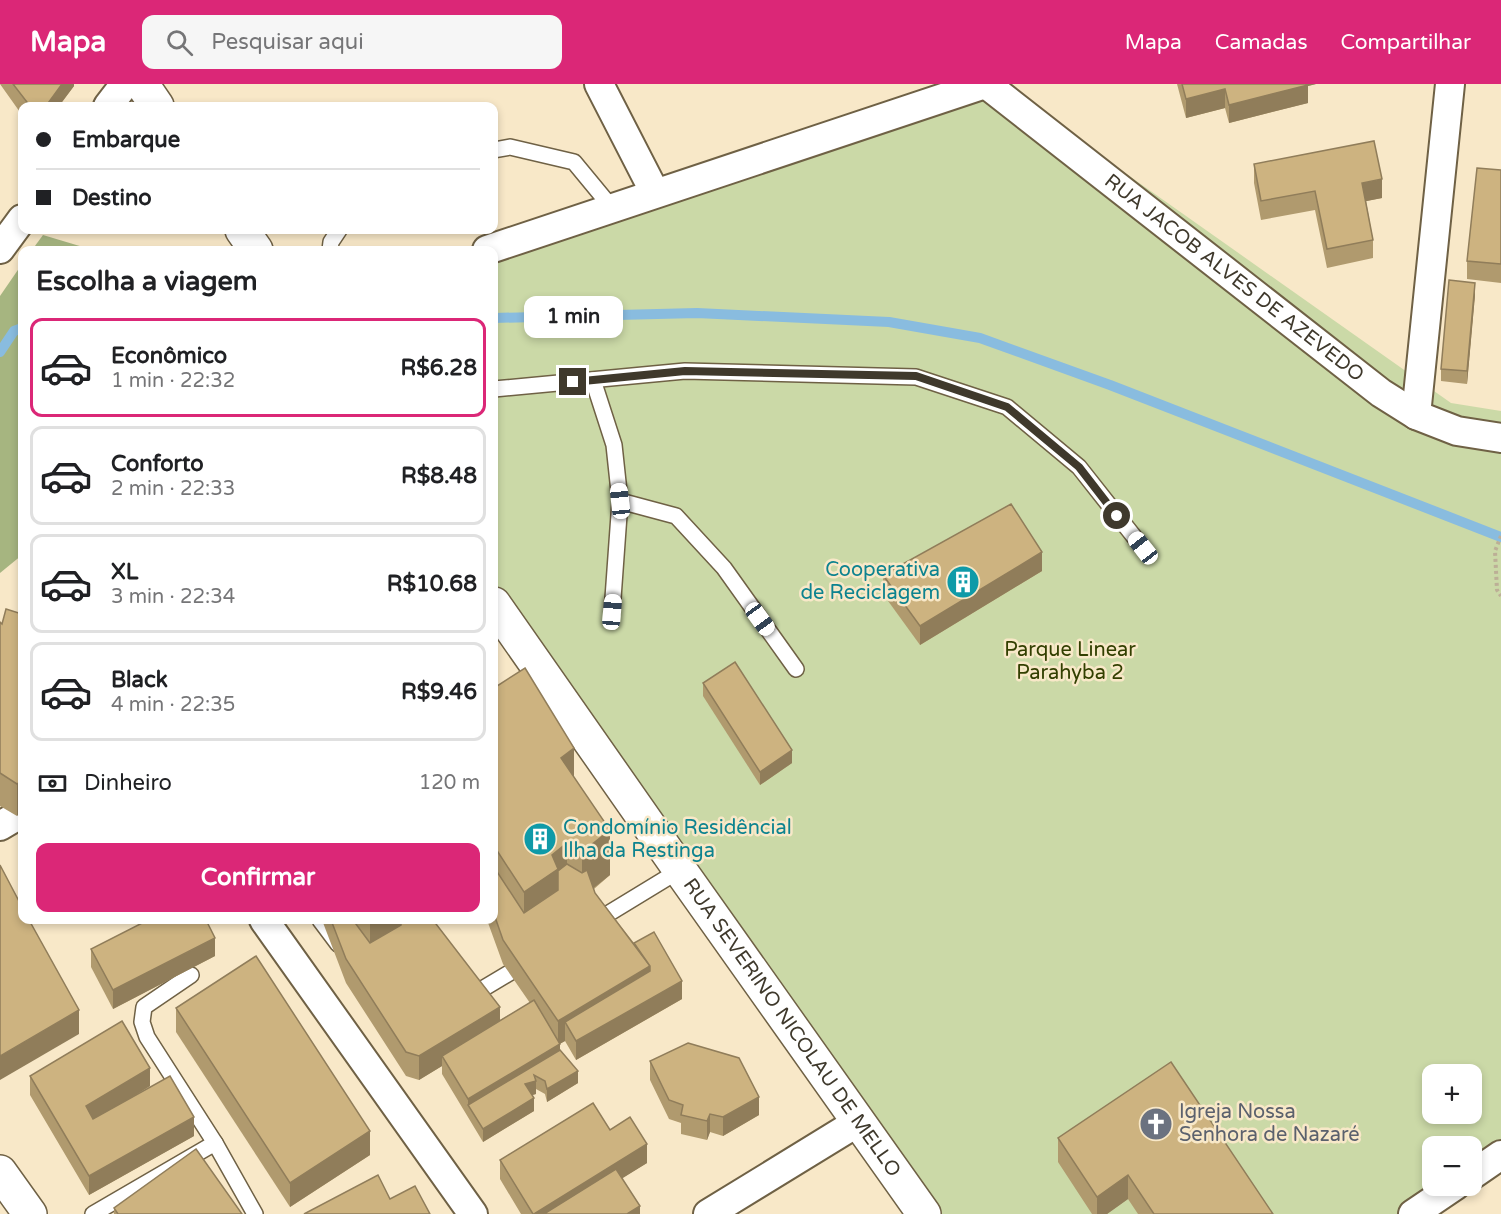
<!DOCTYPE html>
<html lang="pt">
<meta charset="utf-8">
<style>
body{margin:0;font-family:"Varela Round",sans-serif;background:#f6f6f6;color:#202124;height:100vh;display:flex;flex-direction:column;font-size:22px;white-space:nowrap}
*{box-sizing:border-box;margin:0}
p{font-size:20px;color:#757577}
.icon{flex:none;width:33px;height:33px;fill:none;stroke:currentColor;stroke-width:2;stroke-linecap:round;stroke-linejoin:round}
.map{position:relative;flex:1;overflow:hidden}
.side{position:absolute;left:18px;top:162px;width:480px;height:678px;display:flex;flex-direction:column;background:#fff;border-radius:12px;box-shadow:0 3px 9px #0003}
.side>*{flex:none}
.hud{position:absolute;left:18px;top:18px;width:480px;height:132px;border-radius:12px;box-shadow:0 3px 9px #0003;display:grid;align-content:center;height:132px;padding:0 18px;background:#fff}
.controls{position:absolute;left:1422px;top:980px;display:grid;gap:12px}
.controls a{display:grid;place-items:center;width:60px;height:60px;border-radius:12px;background:#fff;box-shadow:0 3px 9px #0003;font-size:30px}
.end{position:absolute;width:27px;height:27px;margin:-14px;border:8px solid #3f392c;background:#fff;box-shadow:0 0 0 3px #fff}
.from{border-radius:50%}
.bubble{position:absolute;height:42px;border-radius:12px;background:#fff;box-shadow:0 3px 9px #0003;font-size:20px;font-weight:700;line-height:42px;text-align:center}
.car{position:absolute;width:18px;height:36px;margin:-18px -9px;border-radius:8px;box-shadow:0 0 4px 2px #0007;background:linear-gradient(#fff 24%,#345 0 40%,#fff 0 76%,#345 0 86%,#fff 0)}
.hud b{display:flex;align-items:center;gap:21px;height:57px;font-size:22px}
.hud b+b{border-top:2px solid #e0e0e0}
.hud i{width:15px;height:15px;background:#202124}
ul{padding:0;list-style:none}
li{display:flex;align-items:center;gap:18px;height:99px;margin:0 12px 9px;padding:0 6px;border:3px solid #e0e0e0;border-radius:12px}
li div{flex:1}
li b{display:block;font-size:22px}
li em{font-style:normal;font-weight:700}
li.current{border-color:#db2777}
li>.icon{width:54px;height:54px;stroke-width:1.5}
h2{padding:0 18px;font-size:27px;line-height:72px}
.pay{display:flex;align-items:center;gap:15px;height:66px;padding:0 18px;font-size:22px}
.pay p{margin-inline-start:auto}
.primary-button{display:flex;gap:12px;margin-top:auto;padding:12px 18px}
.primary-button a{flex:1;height:69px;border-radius:12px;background:#db2777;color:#fff;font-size:24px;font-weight:700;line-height:69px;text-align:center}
header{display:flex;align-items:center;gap:36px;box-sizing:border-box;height:84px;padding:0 30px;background:#db2777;color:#fff}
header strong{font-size:28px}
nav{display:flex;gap:33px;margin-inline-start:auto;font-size:21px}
.search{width:420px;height:54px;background:#f6f6f6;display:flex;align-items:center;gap:15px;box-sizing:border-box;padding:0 21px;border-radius:12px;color:#757577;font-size:22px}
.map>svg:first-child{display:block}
</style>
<header>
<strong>Mapa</strong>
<div class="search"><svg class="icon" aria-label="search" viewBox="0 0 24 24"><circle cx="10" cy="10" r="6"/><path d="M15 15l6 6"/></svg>Pesquisar aqui</div>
<nav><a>Mapa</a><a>Camadas</a><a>Compartilhar</a></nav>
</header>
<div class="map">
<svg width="1501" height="1130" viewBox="0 0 1501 1130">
<rect width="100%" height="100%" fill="#f8e8c8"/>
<!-- green -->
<path fill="#cbd9a7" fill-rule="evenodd" d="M999,0l452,319 50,8v750l-29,20v-35h-40v39l-9,29h-494l-435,-625v-339h-34l190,-65zM1432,990h40v39h-40z"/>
<!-- forest -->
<g fill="#a6b580">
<path d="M43,151l50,15h-61z"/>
<path d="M22,180v291l-22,18v-277z"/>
</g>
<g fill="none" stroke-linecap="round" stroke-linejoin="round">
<!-- stream -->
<g stroke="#89bcdf" stroke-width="10">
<path d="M494,234l203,-5 192,9 91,16 130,47 391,152"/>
<path d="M0,268l14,-21 8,-3"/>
</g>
<!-- lane casing -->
<g stroke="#6f6145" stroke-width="18">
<g id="lane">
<path d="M494,66l16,-3 64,15 38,46"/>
<path d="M330,166l1,-8 8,-12"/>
<path d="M593,296l21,65 6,56 -8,111"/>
<path d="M494,305l191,-18 231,6 91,30 72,60 64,81"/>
<path d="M620,417l56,15 48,52 72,101"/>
<path d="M320,836l18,24"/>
<path d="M593,839l87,-53"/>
<path d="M469,913l57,-34"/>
<path d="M215,1059l40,71"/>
<path d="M93,1130l122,-71 -68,-106 -5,-15 2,-15 47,-32"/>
</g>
</g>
<!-- street casing -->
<g stroke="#6f6145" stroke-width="32">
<g id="street">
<path d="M599,0l56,109"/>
<path id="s1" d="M986,0l395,309 35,22 41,16 44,7"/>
<path d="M108,22l17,-22"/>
<path d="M0,165l22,-30"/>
<path d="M487,166l498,-166"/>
<path d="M1416,331l34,-331"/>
<path d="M0,742l22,-13"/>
<path d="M264,836l209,294"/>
<path d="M1472,1091l29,-20"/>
<path d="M708,1130l150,-92"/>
<path d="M1413,1130l43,-29"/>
</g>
</g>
<!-- secondary casing -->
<g stroke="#6f6145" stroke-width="36">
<g id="secondary">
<path d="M142,0l15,22"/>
<path d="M242,146l14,20"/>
<path id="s2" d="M494,520l186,266 244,344"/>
<path d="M0,1088l30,42"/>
</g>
</g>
<!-- path -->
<path stroke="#bcaf96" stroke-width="4" stroke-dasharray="3 3" stroke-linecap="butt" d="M1501,452l-6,15 2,39 4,6"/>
<!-- lane -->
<use href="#lane" stroke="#fff" stroke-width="15"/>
<!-- street -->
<use href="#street" stroke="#fff" stroke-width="28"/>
<!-- secondary -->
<use href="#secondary" stroke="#fff" stroke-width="33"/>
</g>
<!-- wall -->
<g fill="#b09a6e">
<path d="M0,0h74v2l-15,20h-37v9z"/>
<path d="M1177,0h139l-8,2v17l-79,20 -4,-15 -39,10z"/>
<path d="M1254,80l128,34 -16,3 7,39v18l-46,10 -12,-58 -54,10 -7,-37z"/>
<path d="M1501,86v113l-34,-4v-18z"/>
<path d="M1475,211l-8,89 -26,-3v-12z"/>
<path d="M1042,487l-122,74 -37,-51v-19z"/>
<path d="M22,530l-5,202 -17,-10v-184l2,2z"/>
<path d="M703,599l89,80 -32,22 -57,-89z"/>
<path d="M494,604l116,187 -16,14 1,4 39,50 48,56 -106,61 -11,-19 -6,3 1,6 18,33 -31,19 -2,-8 -9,-5v5l-4,1 2,16 -51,31 -41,-68v-8l-23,14 -13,-4 -60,-93 -24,-63h117l-4,3 65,97 30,-17 -27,-39 -16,-44h7z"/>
<path d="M91,865l124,7 -102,53 -22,-42z"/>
<path d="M176,924l194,147 -80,52 -114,-175z"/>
<path d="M650,977l109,54 -36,21 -13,-4 -3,8 -26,-6v-11l-12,-4 -19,-39z"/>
<path d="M30,992l120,10 -17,11 61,39 -105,59 -59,-100z"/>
<path d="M610,1046l37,33 -25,15 18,36h-119l-21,-35v-19z"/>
<path d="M1058,1054l215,76h-135l-10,-15 -21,15h-15l-34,-52z"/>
<path d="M114,1124l128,6h-128z"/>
</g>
<!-- shaded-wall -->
<g fill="#907d5a">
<path d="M62,0h12v2l-15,20h-13z"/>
<path d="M1303,0h13l-8,2v17l-79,20v-18z"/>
<path d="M1225,5v19l-39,10v-19z"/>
<path d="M1382,95v19l-20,4v-19z"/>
<path d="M1475,199v12l-8,89v-13z"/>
<path d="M1042,468v19l-122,74v-19z"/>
<path d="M574,664v45l-13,-35z"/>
<path d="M792,666v13l-32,22v-13z"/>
<path d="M22,696v32l-5,4v-32z"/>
<path d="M610,746v45l-28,22v-45z"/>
<path d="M567,759v45l-43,49v-45l28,-37z"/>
<path d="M375,836h41l-46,47v-45z"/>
<path d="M215,854v18l-102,53v-19z"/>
<path d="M650,882v24l-85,32v19l-7,4v-24z"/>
<path d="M682,897v18l-106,61v-19z"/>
<path d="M500,923v24l-58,25v10l-23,14v-24z"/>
<path d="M79,926v24l-79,46v-24z"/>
<path d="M560,960v19l-92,42v-6z"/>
<path d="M150,984v18l-64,39v-19z"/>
<path d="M578,987v12l-31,19v-13z"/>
<path d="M536,997v13l-11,3v-13z"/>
<path d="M759,1013v18l-36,21v-19z"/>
<path d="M534,1014v13l-51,31v-13z"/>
<path d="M710,1030v18l-3,8v-19z"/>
<path d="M194,1033v19l-105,59v-19z"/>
<path d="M370,1047v24l-80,52v-24z"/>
<path d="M647,1060v19l-82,51h-31z"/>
<path d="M1128,1091v24l-21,15h-10v-17z"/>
<path d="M640,1122v8h-13z"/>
</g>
<!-- building -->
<g fill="#cdb380" stroke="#907d5a" stroke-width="1.5">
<path d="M13,0h49l-16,22h-16z"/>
<path d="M1182,0h126v1l-79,20 -4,-16 -39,10z"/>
<path d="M1374,57l8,38 -20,4 11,57 -46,9 -12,-58 -54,10 -7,-37z"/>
<path d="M1477,84l24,2v94l-34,-3z"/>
<path d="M1449,196l26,3 -8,88 -26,-2z"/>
<path d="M1011,420l31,48 -122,74 -37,-51z"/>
<path d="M6,525l16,5v166l-5,4 -17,-11v-151l2,2z"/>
<path d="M735,578l57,88 -32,22 -57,-89z"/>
<path d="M525,584l49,80 -13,10 49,72 -28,22 -15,-9 -15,12 6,14 -34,23 -30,-46v-158z"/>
<path d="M567,780l15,9 5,-3 8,23 55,73 -92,55 -55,-81 -9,-26v-47l30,46 34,-23v-19z"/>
<path d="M0,781l22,42v13h7l50,90 -79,46z"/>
<path d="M148,836h58l9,18 -102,52 -22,-41z"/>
<path d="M331,836h22l17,23 31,-18v-5h32l67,87 -81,49 -13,-4 -60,-93z"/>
<path d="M654,848l28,49 -106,60 -11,-19 85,-51v-5l-16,-23z"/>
<path d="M256,872l114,175 -80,52 -114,-175z"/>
<path d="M534,916l26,44 -92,55 -26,-43z"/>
<path d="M122,937l28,47 -64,38 7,13 77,-43 24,41 -105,59 -59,-100z"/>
<path d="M688,959l51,15 20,39 -36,20 -13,-3 -3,7 -26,-6 2,-10 -14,-5 -19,-39z"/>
<path d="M560,966l18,21 -31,18 -2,-8 -11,-6 2,6 -11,3 9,14 -51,31 -15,-24z"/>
<path d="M1171,978l102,152h-119l-26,-39 -31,22 -39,-59z"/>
<path d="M593,1019l17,27 20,-13 17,27 -113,70h-1l-33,-54z"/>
<path d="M196,1065l46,65h-124l-4,-6z"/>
<path d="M616,1085l24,37 -13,8h-83z"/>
<path d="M378,1091l12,24 25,-13 15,28h-126z"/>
</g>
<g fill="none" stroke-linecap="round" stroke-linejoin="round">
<!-- route -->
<path stroke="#3f392c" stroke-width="8" d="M573,298l112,-11 231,5 91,31 72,60 38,49"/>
</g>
<!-- icons -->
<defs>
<g id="building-disc" transform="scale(1.725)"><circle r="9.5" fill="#0f9aa8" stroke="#f8e8c8"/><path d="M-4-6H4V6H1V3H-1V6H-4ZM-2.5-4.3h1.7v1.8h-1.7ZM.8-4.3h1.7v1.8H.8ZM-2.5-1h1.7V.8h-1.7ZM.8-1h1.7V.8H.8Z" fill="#fff"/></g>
<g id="church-disc" transform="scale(1.725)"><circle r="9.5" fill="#6b7280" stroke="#f8e8c8"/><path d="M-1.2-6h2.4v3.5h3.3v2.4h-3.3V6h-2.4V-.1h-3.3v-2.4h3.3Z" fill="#fff"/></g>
</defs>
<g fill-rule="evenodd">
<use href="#building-disc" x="963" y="498"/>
<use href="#building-disc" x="540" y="755"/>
<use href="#church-disc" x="1156" y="1040"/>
</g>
<g text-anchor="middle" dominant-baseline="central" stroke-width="5" stroke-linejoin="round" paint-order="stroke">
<!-- street labels -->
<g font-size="20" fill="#3f392c" stroke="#f8e8c8">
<text stroke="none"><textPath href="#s1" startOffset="315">RUA JACOB ALVES DE AZEVEDO</textPath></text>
<text stroke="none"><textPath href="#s2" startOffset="518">RUA SEVERINO NICOLAU DE MELLO</textPath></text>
</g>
<!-- culture labels -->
<g font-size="20" fill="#0d838f" stroke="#f8e8c8" text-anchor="end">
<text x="940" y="486">Cooperativa<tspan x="940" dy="23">de Reciclagem</tspan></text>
<text x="563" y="744" text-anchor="start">Condomínio Residêncial<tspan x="563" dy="23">Ilha da Restinga</tspan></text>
</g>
<!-- park labels -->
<g font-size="20" fill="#323f00" stroke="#f8e8c8">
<text x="1070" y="566">Parque Linear<tspan x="1070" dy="23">Parahyba 2</tspan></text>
</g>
<!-- worship labels -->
<g font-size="20" fill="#5b616d" stroke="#f8e8c8" text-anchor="start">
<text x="1179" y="1028">Igreja Nossa<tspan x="1179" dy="23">Senhora de Nazaré</tspan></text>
</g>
</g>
</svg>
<div class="controls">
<a>+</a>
<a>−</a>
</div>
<i class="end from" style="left:1117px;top:432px"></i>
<i class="end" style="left:573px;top:298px"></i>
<div class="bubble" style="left:524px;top:212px;width:99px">1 min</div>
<i class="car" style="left:620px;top:417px;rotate:354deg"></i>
<i class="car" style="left:1143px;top:464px;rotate:322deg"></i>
<i class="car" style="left:612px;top:528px;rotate:5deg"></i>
<i class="car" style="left:760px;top:535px;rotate:144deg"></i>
<div class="hud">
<b><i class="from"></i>Embarque</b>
<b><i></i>Destino</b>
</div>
<section class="side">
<h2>Escolha a viagem</h2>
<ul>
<li class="current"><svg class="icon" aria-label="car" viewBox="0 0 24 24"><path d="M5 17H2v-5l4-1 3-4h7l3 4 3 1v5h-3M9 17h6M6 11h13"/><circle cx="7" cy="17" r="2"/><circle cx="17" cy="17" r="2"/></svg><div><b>Econômico</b><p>1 min · 22:32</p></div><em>R$6.28</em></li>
<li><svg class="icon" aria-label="car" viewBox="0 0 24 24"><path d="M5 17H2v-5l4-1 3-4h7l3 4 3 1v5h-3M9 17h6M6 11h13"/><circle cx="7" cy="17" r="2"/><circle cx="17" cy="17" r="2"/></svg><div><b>Conforto</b><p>2 min · 22:33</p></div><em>R$8.48</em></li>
<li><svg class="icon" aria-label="car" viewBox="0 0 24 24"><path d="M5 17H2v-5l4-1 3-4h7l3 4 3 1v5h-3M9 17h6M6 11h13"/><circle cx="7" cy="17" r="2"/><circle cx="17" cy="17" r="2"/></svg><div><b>XL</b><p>3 min · 22:34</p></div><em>R$10.68</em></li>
<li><svg class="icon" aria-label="car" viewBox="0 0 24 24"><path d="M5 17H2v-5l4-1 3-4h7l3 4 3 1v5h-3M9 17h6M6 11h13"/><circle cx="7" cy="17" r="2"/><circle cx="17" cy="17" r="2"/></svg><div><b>Black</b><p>4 min · 22:35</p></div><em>R$9.46</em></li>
</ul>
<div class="pay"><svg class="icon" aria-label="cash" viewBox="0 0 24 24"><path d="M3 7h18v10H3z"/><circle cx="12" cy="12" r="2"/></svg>Dinheiro<p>120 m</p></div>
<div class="primary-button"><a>Confirmar</a></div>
</section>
</div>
